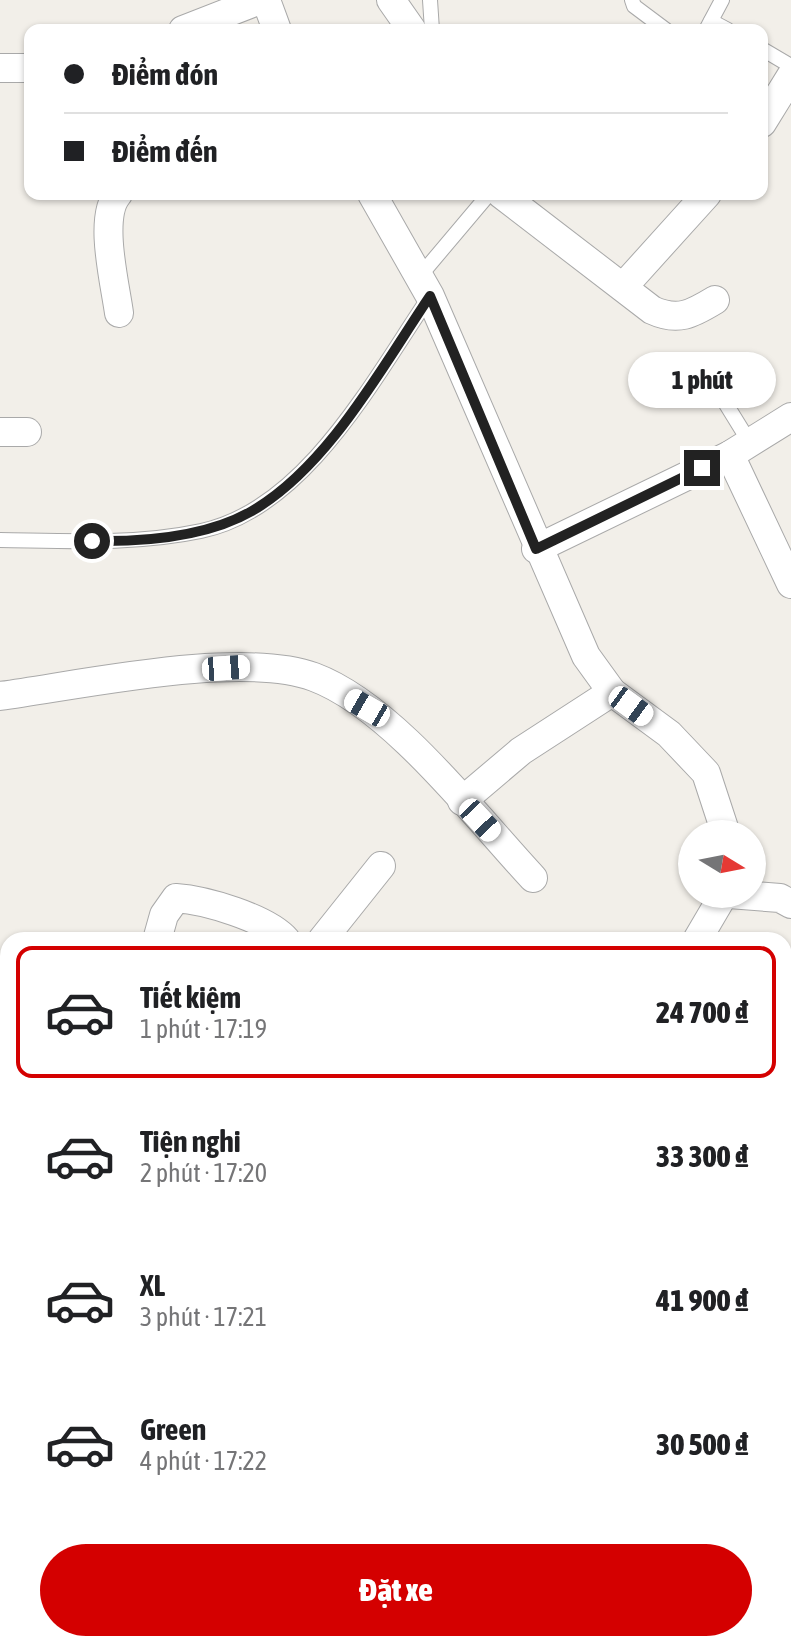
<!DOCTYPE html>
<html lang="vi">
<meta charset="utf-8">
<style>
body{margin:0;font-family:"Asap Condensed",sans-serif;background:#f2f2f2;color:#202124;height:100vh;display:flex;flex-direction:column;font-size:30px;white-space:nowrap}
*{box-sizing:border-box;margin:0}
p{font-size:26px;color:#757577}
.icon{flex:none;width:44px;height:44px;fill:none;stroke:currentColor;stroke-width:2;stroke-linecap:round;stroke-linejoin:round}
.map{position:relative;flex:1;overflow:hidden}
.details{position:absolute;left:0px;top:932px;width:792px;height:720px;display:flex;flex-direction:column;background:#fff;border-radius:24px 24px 0 0;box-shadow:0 2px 6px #0004}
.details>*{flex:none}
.top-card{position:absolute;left:24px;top:24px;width:744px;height:176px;border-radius:16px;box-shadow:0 2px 6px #0004;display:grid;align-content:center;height:176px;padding:0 40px;background:#fff}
.needle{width:52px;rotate:100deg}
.tools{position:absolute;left:678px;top:820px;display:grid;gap:16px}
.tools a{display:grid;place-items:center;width:88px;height:88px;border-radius:50%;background:#fff;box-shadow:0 2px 6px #0004;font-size:40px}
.end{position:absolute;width:36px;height:36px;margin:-18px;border:10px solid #222;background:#fff;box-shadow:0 0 0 4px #fff}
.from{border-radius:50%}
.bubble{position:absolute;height:56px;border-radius:28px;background:#fff;box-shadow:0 2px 6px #0004;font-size:26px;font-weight:800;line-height:56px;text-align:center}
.car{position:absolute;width:24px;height:48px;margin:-24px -12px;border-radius:10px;box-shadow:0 0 6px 2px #0007;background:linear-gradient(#fff 24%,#345 0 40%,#fff 0 76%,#345 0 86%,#fff 0)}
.top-card b{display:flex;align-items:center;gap:28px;height:76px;font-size:30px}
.top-card b+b{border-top:2px solid #e0e0e0}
.top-card i{width:20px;height:20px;background:#202124}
ul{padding:14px 0 0;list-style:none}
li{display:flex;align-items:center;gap:24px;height:132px;margin:0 16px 12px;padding:0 24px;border:4px solid transparent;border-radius:16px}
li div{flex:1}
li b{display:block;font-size:30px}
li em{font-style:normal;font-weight:800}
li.on{border-color:#d40000}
li>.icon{width:72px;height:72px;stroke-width:1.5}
.action{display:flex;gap:16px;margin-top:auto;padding:16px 40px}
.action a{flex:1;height:92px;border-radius:48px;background:#d40000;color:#fff;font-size:32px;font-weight:800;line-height:92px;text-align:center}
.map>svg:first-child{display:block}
</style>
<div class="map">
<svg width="791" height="1652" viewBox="0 0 791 1652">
<rect width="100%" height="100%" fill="#f2efe9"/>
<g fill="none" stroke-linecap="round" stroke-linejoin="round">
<!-- lane casing -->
<g stroke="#a9a9a9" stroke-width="16">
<g id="lane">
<path d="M430,0l2,30"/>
<path d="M632,0l2,6 32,24"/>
<path d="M711,21l17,9"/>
<path d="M706,30l16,-30"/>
<path d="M762,49l29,17"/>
<path d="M419,277l70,-83"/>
<path d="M718,391l32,52"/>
<path d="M0,540c67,1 135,5 201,-9 105,-22 173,-153 229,-235"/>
</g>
</g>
<!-- street casing -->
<g stroke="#a9a9a9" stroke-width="30">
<g id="street">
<path d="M266,0l11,30"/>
<path d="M391,0l21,30"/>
<path d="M183,30l77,-30"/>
<path d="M0,68h30"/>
<path d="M762,123l29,-47"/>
<path d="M118,194c-20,23 -3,89 1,119"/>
<path d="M372,194l58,102 156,360 26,36 57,42 37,39 20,61"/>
<path d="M501,194l151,116c26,12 40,4 63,-10"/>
<path d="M623,287l84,-93"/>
<path d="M0,432h27"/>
<path d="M730,455l61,129"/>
<path d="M536,549l194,-94 61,-38"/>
<path d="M0,696c81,-11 240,-46 314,-19 78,29 162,140 219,201"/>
<path d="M462,801l59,-50 91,-59"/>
<path d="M729,894l51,4 11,6"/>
<path d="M157,940l7,-25 12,-17c29,2 91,20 110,42"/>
<path d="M322,940l59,-74"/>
<path d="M697,940l27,-46"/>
<path d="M784,1152l7,36"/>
<path d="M784,1247l7,-1"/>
<path d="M0,1286l8,4"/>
<path d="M784,1511h7"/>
<path d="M0,1578l8,-6"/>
<path d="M397,1652l8,-8"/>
</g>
</g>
<!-- lane -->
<use href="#lane" stroke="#fff" stroke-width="14"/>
<!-- street -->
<use href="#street" stroke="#fff" stroke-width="28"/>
</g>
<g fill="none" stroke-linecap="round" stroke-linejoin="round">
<!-- route -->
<path stroke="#222" stroke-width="10" d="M92,541c52,1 115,-4 160,-30 76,-44 130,-144 178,-215l106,253 166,-81"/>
</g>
</svg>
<div class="tools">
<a><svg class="needle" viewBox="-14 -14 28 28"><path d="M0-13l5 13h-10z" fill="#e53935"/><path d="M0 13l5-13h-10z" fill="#757577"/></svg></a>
</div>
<i class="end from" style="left:92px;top:541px"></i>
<i class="end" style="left:702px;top:468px"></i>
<div class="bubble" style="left:628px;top:352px;width:148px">1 phút</div>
<i class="car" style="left:226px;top:668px;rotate:86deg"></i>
<i class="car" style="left:631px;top:706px;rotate:126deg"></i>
<i class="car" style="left:367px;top:708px;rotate:300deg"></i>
<i class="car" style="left:480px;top:820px;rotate:137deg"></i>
<div class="top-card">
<b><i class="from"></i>Điểm đón</b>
<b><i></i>Điểm đến</b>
</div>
<section class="details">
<ul>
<li class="on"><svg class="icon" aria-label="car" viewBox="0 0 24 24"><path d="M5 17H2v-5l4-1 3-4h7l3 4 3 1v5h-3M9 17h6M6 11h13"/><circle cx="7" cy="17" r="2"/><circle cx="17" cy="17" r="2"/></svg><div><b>Tiết kiệm</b><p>1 phút · 17:19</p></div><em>24 700 ₫</em></li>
<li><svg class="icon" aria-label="car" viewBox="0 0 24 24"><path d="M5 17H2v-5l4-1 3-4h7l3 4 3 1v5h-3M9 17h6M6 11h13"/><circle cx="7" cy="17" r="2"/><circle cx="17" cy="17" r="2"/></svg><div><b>Tiện nghi</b><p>2 phút · 17:20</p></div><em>33 300 ₫</em></li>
<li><svg class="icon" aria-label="car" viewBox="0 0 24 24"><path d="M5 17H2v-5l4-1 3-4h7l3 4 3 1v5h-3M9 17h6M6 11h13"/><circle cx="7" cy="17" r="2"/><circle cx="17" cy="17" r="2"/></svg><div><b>XL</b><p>3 phút · 17:21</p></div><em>41 900 ₫</em></li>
<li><svg class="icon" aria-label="car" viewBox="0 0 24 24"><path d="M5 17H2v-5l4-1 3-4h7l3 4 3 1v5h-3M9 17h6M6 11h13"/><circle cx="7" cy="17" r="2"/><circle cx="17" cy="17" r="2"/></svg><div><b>Green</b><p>4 phút · 17:22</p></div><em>30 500 ₫</em></li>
</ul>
<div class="action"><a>Đặt xe</a></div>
</section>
</div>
